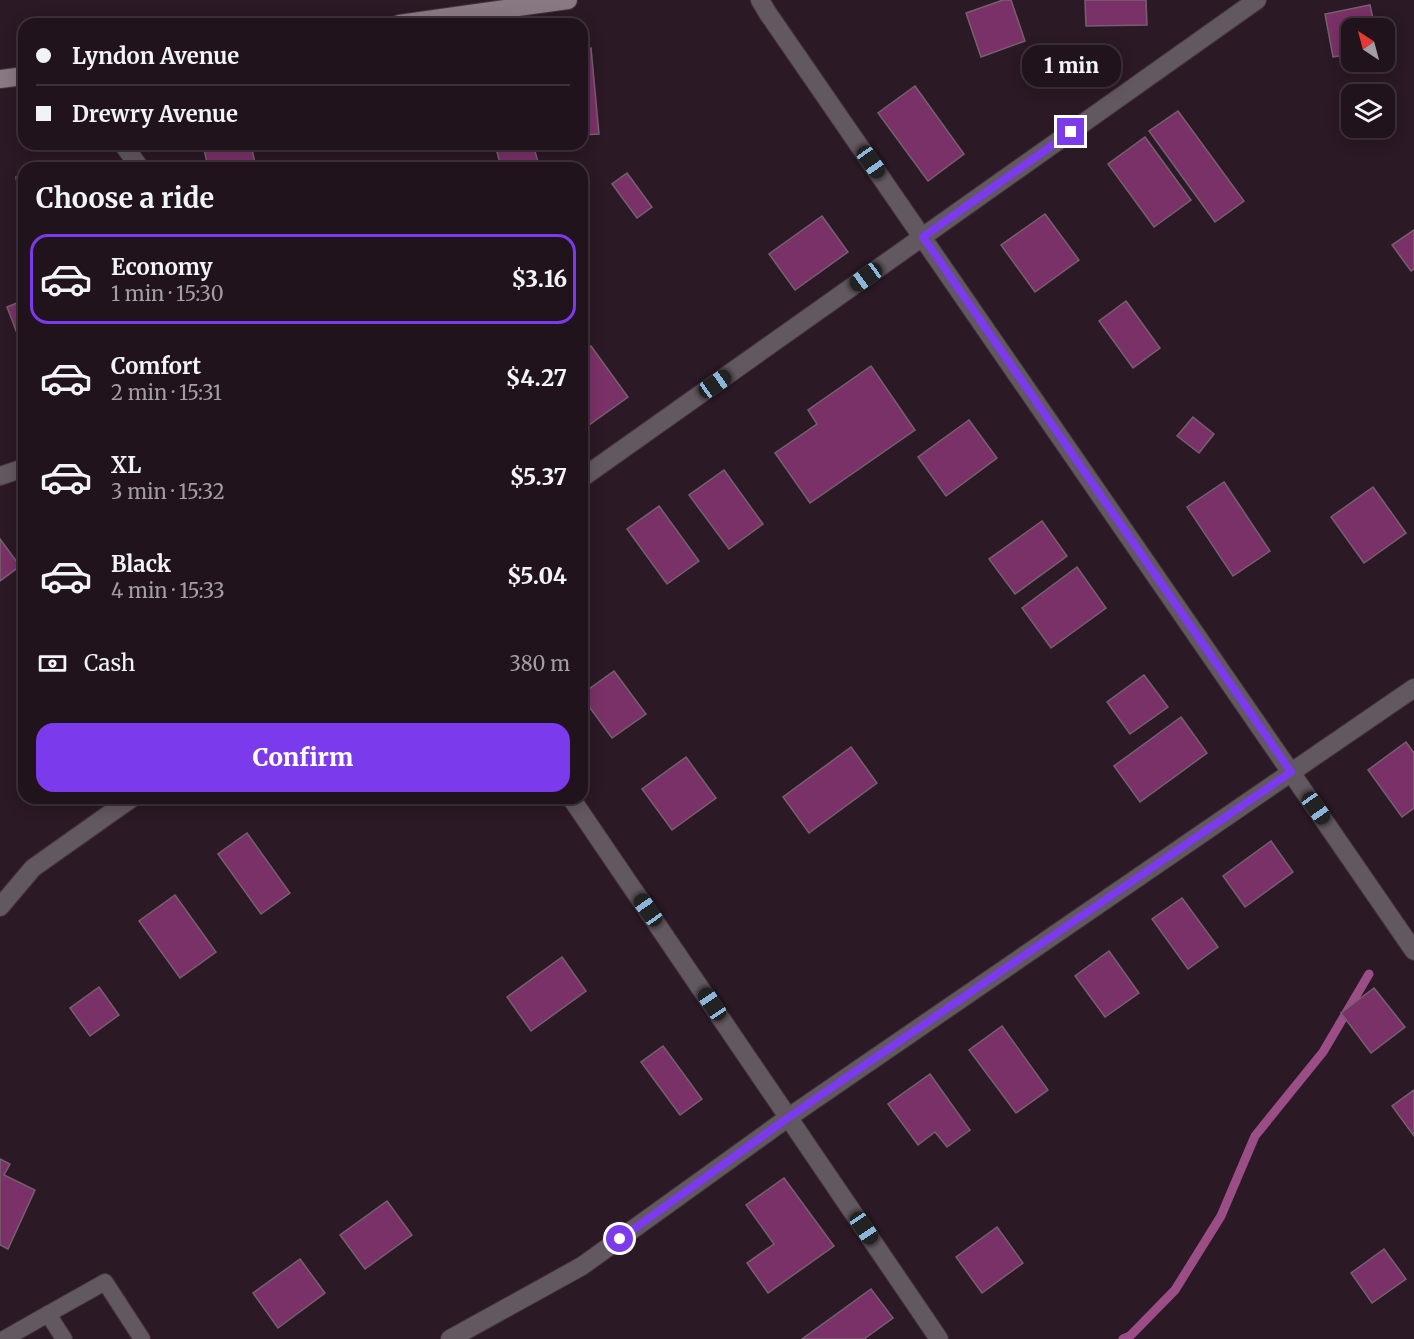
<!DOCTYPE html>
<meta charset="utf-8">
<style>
body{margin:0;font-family:Merriweather,serif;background:#2d2029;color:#f1f3f6;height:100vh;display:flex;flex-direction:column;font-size:22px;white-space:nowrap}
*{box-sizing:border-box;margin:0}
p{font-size:20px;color:#a29ea3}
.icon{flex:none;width:33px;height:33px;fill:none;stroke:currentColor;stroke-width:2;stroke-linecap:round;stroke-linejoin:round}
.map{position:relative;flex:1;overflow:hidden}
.details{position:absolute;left:18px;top:162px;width:570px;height:642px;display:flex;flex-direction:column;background:#20131c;border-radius:18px;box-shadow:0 3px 15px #0003,0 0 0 2px #3d323b}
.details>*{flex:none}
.top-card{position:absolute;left:18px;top:18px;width:570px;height:132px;border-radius:18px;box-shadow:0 3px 15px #0003,0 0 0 2px #3d323b;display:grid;align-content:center;height:132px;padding:0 18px;background:#20131c}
.needle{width:39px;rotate:324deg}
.fabs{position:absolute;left:1341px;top:18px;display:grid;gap:12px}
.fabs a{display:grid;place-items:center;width:54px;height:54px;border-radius:12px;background:#20131c;box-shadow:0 3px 15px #0003,0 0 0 2px #3d323b;font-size:30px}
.end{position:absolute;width:27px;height:27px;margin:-14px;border:8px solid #7c3aed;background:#fff;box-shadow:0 0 0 3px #fff}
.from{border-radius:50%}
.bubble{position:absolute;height:42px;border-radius:18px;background:#20131c;box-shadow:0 3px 15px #0003,0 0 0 2px #3d323b;font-size:20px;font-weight:800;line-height:42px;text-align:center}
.car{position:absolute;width:18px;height:36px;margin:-18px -9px;border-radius:8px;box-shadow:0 0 4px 2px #0007;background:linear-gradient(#222 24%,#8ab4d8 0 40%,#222 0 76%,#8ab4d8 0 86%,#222 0)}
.top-card b{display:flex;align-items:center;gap:21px;height:57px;font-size:22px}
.top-card b+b{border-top:2px solid #3d323b}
.top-card i{width:15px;height:15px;background:#f1f3f6}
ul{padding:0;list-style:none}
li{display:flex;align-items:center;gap:18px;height:90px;margin:0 12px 9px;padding:0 6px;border:3px solid transparent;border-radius:18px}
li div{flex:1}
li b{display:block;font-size:22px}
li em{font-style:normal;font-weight:800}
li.active{border-color:#7c3aed}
li>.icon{width:54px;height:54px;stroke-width:1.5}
h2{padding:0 18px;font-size:27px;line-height:72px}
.pay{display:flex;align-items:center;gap:15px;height:66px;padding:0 18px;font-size:22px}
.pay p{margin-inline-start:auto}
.button{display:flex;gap:12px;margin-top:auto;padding:12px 18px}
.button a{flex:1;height:69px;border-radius:18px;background:#7c3aed;color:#fff;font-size:24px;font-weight:800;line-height:69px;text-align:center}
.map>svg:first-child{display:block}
</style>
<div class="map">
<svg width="1414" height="1339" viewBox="0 0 1414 1339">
<rect width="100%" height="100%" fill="#2b1925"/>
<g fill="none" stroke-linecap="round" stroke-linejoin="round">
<!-- stream -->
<path stroke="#9b4e85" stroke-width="9" d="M1123,1339l7,-3 45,-46 46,-74 34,-80 68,-84 46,-78"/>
</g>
<!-- building -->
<g fill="#7a3167" stroke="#76606e" stroke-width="1.5">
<path d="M1003,0h8l14,41 -44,16 -15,-44z"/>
<path d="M1085,0h61l1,25 -61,1z"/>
<path d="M1370,5l5,23h-23v26l-19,3 -8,-43z"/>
<path d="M591,48l8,86 -17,1v-86z"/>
<path d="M915,86l49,68 -36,27 -50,-68z"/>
<path d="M1178,111l66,90 -29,21 -66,-91z"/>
<path d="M1145,137l46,63 -37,27 -46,-63z"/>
<path d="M203,144h48l5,24h-48z"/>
<path d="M495,144h38l5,18 -24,6h-13z"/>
<path d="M627,173l25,34 -15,11 -25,-34z"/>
<path d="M24,175v49h-1l-7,-47z"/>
<path d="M1045,214l34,46 -44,32 -34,-47z"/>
<path d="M822,216l26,36 -53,38 -26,-36z"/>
<path d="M1414,230v39l-3,2 -19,-26z"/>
<path d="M24,300v48l-1,1 -16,-42z"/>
<path d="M1126,301l34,47 -27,20 -34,-47z"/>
<path d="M591,346l37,51 -46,33v-77z"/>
<path d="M871,366l44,64 -105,73 -35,-50 42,-29 -9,-14z"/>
<path d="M1193,417l21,17 -15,19 -22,-17z"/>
<path d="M969,420l28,38 -51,38 -28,-39z"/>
<path d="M724,470l39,54 -34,25 -40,-54z"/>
<path d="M1224,482l46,69 -37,25 -46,-69z"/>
<path d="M1373,487l33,46 -42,30 -33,-46z"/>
<path d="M659,506l40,55 -32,23 -40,-55z"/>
<path d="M1042,521l25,35 -52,38 -26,-35z"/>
<path d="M0,539l20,27 -20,15z"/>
<path d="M1077,567l29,41 -55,40 -29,-40z"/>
<path d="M614,671l32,43 -34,24 -30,-41v-3z"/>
<path d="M1144,675l24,32 -38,27 -23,-32z"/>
<path d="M1181,717l26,36 -67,49 -26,-36z"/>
<path d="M1406,742l8,11v55l-12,9 -34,-47z"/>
<path d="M851,747l26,36 -68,50 -26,-36z"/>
<path d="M686,757l30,41 -44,32 -30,-41z"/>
<path d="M247,833l43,60 -29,21 -43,-60z"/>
<path d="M1271,841l22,31 -48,35 -22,-31z"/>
<path d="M175,895l41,57 -36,26 -41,-57z"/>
<path d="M1182,898l36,49 -30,22 -36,-50z"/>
<path d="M1109,951l30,42 -34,24 -30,-41z"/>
<path d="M562,957l24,34 -55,40 -24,-34z"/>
<path d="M99,987l20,28 -29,21 -20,-28z"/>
<path d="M1374,988l31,39 -34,26 -30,-40z"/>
<path d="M1002,1026l46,64 -32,23 -47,-63z"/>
<path d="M663,1046l39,53 -22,16 -39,-53z"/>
<path d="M930,1074l40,56 -23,17 -12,-15 -17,13 -30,-41z"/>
<path d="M1414,1090v46l-22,-30z"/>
<path d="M0,1159l10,5 -6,11 31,15 -27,59 -8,-4z"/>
<path d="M784,1178l50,68 -66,47 -21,-30 27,-19 -28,-39z"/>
<path d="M387,1201l25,34 -47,34 -25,-34z"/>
<path d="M997,1227l26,36 -41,30 -26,-36z"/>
<path d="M1384,1249l22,30 -34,24 -21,-30z"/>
<path d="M300,1259l25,34 -47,35 -25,-35z"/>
<path d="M871,1289l22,29 -29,21h-62z"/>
</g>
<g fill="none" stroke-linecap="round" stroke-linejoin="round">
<!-- lane casing -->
<g stroke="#44333e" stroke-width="18">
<g id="lane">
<path d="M48,1314l57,-32 37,57"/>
<path d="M4,1339l44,-25 16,25"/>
</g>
</g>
<!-- street casing -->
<g stroke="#44333e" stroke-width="20">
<g id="street">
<path d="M760,0l7,12 647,939"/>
<path d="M123,144l17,24"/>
<path d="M0,476l24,-8"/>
<path d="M582,478l675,-478"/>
<path d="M571,798l368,541"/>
<path d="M0,907l33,-39 99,-70"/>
<path d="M450,1339l132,-73 207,-149 625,-429"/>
</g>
</g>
<!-- secondary casing -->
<g stroke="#44333e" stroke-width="20">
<g id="secondary">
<path d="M399,24l169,-24"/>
<path d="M0,79l24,-3"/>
</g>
</g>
<!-- lane -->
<use href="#lane" stroke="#62585f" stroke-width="16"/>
<!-- street -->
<use href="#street" stroke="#62585f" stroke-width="18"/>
<!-- secondary -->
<use href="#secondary" stroke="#887983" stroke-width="18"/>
</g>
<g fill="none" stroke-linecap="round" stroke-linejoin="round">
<!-- route -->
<path stroke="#7c3aed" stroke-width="8" d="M620,1239l169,-122 502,-345 -368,-535 148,-105"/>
</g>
</svg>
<div class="fabs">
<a><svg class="needle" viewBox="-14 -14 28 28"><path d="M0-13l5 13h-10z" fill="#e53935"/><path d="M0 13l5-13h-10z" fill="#a29ea3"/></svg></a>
<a><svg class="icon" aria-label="layers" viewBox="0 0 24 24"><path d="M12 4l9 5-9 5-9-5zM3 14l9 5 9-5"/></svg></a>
</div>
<i class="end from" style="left:620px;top:1239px"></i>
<i class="end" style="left:1071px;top:132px"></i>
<div class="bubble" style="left:1022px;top:45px;width:99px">1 min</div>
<i class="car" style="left:871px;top:162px;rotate:145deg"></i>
<i class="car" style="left:866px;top:277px;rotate:234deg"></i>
<i class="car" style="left:715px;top:384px;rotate:55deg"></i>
<i class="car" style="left:1316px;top:808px;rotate:145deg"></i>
<i class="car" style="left:648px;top:910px;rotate:325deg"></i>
<i class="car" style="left:712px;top:1004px;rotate:326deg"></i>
<i class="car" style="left:864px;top:1228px;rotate:146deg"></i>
<div class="top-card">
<b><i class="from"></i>Lyndon Avenue</b>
<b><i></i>Drewry Avenue</b>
</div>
<section class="details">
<h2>Choose a ride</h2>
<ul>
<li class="active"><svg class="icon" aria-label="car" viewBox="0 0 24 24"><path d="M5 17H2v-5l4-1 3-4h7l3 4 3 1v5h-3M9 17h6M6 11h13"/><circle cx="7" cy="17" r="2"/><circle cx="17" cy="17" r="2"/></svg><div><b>Economy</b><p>1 min · 15:30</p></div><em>$3.16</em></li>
<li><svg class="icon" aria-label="car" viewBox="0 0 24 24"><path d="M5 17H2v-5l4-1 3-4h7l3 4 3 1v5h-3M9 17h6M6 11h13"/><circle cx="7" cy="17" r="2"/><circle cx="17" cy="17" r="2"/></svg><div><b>Comfort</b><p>2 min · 15:31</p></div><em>$4.27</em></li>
<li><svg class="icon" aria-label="car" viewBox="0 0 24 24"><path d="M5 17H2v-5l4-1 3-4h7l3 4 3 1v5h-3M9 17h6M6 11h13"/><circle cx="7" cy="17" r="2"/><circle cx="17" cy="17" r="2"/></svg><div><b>XL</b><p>3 min · 15:32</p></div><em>$5.37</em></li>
<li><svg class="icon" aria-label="car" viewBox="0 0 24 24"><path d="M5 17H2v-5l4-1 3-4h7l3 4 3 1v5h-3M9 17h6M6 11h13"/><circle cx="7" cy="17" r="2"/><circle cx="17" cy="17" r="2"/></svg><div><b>Black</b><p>4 min · 15:33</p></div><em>$5.04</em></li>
</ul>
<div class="pay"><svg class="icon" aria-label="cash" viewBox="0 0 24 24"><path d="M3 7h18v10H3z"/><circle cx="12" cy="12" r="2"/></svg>Cash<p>380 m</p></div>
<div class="button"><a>Confirm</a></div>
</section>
</div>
